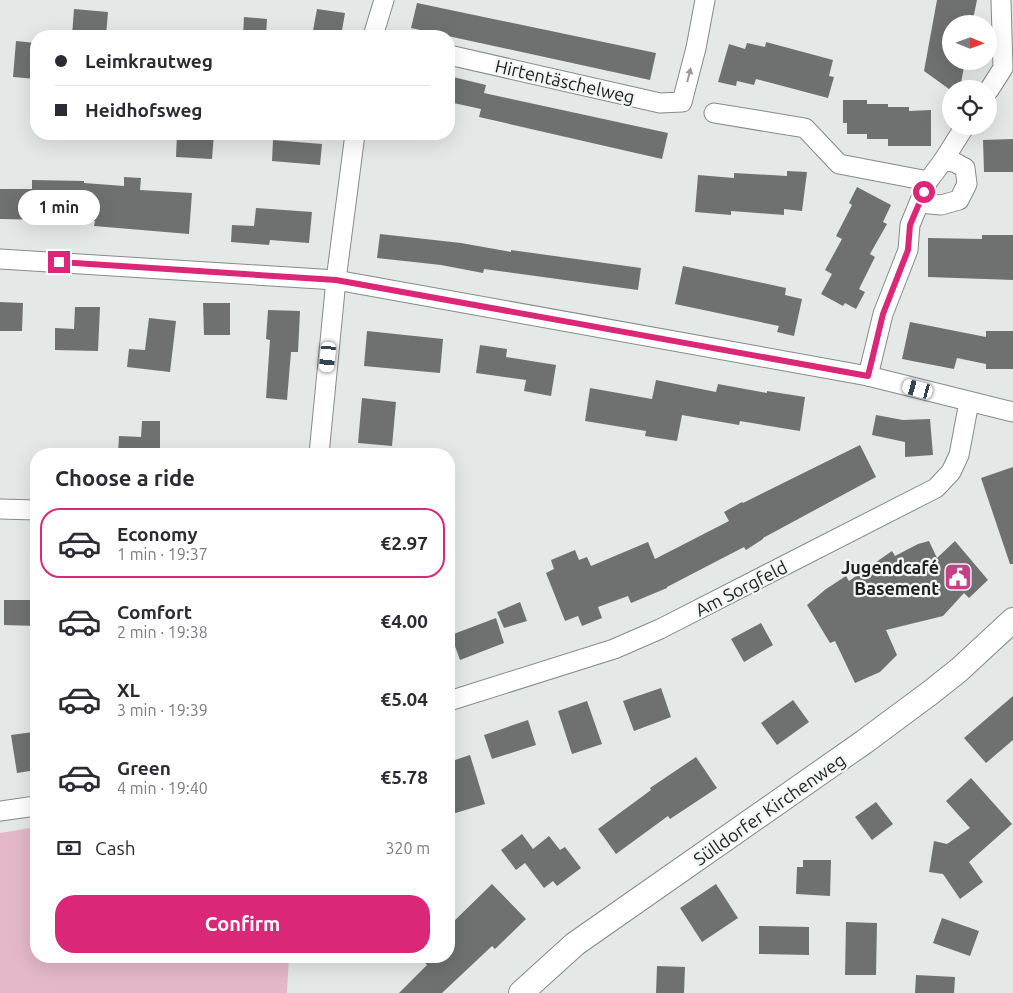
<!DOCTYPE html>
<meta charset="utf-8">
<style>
body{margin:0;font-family:Ubuntu,sans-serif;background:#f2f2f3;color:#2b2b33;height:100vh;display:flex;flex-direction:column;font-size:19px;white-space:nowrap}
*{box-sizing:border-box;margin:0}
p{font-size:16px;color:#7c7c81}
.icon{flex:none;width:28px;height:28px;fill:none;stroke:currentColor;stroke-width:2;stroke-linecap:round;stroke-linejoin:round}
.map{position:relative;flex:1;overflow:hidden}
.panel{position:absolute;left:30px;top:448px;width:425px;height:515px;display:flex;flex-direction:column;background:#fff;border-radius:20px;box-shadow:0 5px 20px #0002}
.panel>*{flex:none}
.guide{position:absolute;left:30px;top:30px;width:425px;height:110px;border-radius:20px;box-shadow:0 5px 20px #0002;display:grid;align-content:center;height:110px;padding:0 25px;background:#fff}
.needle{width:32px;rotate:91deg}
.fabs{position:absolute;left:942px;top:15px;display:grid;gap:10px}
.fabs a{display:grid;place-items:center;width:55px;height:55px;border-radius:50%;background:#fff;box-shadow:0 5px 20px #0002;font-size:25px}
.end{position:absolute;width:22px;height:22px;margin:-11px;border:6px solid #db2777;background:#fff;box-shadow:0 0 0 2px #fff}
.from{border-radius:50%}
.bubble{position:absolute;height:35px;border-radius:18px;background:#fff;box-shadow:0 5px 20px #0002;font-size:16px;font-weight:600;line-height:35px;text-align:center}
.car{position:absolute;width:15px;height:30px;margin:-15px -8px;border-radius:6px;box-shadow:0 0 4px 1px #0007;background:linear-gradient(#fff 24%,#345 0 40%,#fff 0 76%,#345 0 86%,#fff 0)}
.guide b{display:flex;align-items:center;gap:18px;height:48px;font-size:19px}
.guide b+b{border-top:1px solid #e1e1e2}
.guide i{width:12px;height:12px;background:#2b2b33}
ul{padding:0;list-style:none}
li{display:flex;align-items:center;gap:15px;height:70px;margin:0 10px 8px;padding:0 15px;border:2px solid transparent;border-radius:20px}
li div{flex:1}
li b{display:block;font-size:19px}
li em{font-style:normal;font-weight:600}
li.selected{border-color:#db2777}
li>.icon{width:45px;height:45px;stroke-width:1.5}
h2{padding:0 25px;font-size:22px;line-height:60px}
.pay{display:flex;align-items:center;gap:12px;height:55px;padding:0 25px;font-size:19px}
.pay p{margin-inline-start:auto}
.cta{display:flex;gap:10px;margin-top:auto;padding:10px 25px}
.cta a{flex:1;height:58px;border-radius:20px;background:#db2777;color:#fff;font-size:20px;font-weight:600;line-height:58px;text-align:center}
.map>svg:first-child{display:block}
</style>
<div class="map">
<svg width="1013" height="993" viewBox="0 0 1013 993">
<rect width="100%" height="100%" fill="#e4e8e7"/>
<!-- green -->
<path fill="#e4b8ca" d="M36,827v129h253l-2,37h-287v-160z"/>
<!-- building -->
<g fill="#6e7170">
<path d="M937,0h40l-5,24h-21v37h14l-5,28h-11l-25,-18z"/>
<path d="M417,3l239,50 -6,27 -239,-52z"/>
<path d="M74,9l34,3 -2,24h-34z"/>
<path d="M317,9l28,4 -4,23h-29z"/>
<path d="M244,17l23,2 -1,17h-23z"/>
<path d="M16,41l20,2v36l-23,-2z"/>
<path d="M766,42l67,18 -4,16 5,1 -6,21 -72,-19 -2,6 -17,-4 -1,5 -18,-4 11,-38 16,5 2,-6 18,4z"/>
<path d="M449,76l37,9 -2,8 184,40 -6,26 -183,-42 2,-8 -32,-7z"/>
<path d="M843,100h24v4h21v3h21v4l22,-1v36h-43v-7h-21v-5h-20v-11h-4z"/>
<path d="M177,134h37l-2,25 -36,-2z"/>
<path d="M1013,139v33h-29l-1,-32z"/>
<path d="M273,140l49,4 -2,21 -48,-4z"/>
<path d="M787,171l20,1 -5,39 -18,-2v6l-53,-4v4l-36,-3 3,-37 36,3v-5l53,3z"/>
<path d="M124,177l17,1 -1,12 52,3 -3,41 -95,-8 1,-5 -95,-2v-30h32v-9l52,1v2l40,3z"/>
<path d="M857,187l34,18 -8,17 4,2 -17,30 5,3 -16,32 6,3 -9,17 -11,-6 -2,3 -22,-12 11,-20 -7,-4 17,-31 -6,-3 16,-31 -3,-2z"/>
<path d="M256,208l56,4 -3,31 -39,-3 -1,5 -38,-3 1,-17 22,1z"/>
<path d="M380,234l81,9 50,9v-2l130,18 -3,22 -154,-21 -1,4 -42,-8 -64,-7z"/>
<path d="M982,235h31v45l-85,-3v-39l54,1z"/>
<path d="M683,266l103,22 -1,7 17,4 -8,37 -17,-4 2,-6 -104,-22z"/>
<path d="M0,302l23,1 -1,28h-22z"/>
<path d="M203,303h27v32h-26z"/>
<path d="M75,307h25l-2,44 -43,-1v-22l19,1z"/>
<path d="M268,310l32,1 -2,41h-7l-4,48 -21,-2 4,-58 -4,-1z"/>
<path d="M149,318l27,3 -6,51 -43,-5 2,-18 16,1z"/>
<path d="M910,322l76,15v-6h27v38h-27v-5l-29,-6 -3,11 -52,-10z"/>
<path d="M367,331l76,8 -3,34 -76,-7z"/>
<path d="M480,345l27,4 -1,8 50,8 -5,31 -27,-5 2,-11 -50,-7z"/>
<path d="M656,380l60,12 2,-8 49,9v-2l38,6 -5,34 -60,-10 -1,4 -57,-10 -5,26 -32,-5 1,-5 -61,-10 5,-33 62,11z"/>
<path d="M362,398l34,4 -4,44 -34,-3z"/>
<path d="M876,415l27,5 27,-1 3,36 -28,2v-15l-33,-7z"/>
<path d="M142,421h18v33h-42l1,-18 22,1z"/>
<path d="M860,445l16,32 -113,61v1l-17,11 -2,-3 -77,40v1l-36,15 -3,-7 -30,11 4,11 -20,8 -4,-10 -13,5 -19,-48 8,-4 -3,-9 24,-10 4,10 8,-3 4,9 57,-24 7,17 74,-38 -5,-9 18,-10 1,1z"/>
<path d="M1013,467v97h-3l-29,-86z"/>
<path d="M929,541l8,17 18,-17 33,39 -19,18 -5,-5 -21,23 -57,14 11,25 -17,17 -25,11 -20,-42 -5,2 -23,-38 19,-16 20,-13 3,5 43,-30 3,5 23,-12z"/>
<path d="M4,600h32v26l-32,-1z"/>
<path d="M520,602l7,19 -23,7 -7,-16z"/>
<path d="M496,618l8,25 -44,17 -9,-25z"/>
<path d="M761,623l12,22 -29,17 -13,-23z"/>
<path d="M661,688l10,29 -37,14 -11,-30z"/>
<path d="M1013,696v44l-27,23 -22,-25z"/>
<path d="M793,700l16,22 -32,23 -16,-22z"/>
<path d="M587,701l15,43 -30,10 -14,-43z"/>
<path d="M528,720l8,25 -44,14 -8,-24z"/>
<path d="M33,732l3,20v18l-19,3 -6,-38z"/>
<path d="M470,755l15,49 -36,11v-53z"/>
<path d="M696,757l21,31 -47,31 -2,-3 -52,38 -18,-25 53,-39 -1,-2z"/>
<path d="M971,778l41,46 -43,38 14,20 -23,17 -17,-25 -14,-2 5,-31 13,3 23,-16 -24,-27z"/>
<path d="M876,802l17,22 -21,16 -17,-23z"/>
<path d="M522,834l11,15 16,-13 11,14 5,-3 16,21 -24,18 -4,-5 -9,7 -19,-25 -9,7 -15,-20z"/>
<path d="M803,860h28l-1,36 -34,-2 1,-27h6z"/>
<path d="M492,884l34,35 -31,30 -3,-3 -50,47h-43l28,-28 -8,-9h30v-30z"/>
<path d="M716,884l22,34 -36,24 -22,-34z"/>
<path d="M942,918l37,13 -9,25 -37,-13z"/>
<path d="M846,922l31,1 -1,52h-31z"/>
<path d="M759,926l50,1v28l-50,-1z"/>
<path d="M657,966l28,1 -1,26h-28z"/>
<path d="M916,975l39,2 -1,16h-39z"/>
</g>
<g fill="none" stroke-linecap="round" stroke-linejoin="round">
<!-- minor casing -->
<g stroke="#878a89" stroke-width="21">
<g id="minor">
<path d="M373,36l11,-36"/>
<path d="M449,55l211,48 22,-1 14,-54 9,-48"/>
<path d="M989,90l14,-22 -2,-68"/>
<path d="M714,113l91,15 34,36 89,17"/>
<path d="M943,161l22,-35"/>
<path d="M0,259l336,21 532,96 145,36"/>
<path d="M868,376l15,-62 25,-64 2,-25 9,-22 22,2 18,-5 8,-16 -2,-16 -11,-6 -11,-1 -15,20 -9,22"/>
<path d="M319,454l17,-174 19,-146"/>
<path d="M0,509l36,1"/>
<path d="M449,701l165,-52 46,-20 276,-141 15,-16 8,-17 10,-53"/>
<path d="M0,811l36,-5"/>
</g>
</g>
<!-- tertiary casing -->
<g stroke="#878a89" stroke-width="26">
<path id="tertiary" d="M521,993l54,-49 289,-202 66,-49 29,-23 54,-50"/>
</g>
<!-- minor -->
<use href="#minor" stroke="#fff" stroke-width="19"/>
<!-- tertiary -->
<use href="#tertiary" stroke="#fff" stroke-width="24"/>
</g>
<!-- one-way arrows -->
<defs><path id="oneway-solid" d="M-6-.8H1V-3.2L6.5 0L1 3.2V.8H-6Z" transform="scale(1.25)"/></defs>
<use fill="#9a9a9a" href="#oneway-solid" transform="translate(689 75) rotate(-76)"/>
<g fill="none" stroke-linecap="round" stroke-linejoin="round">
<!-- route -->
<path stroke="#db2777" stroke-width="6" d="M59,262l277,18 532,96 15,-62 25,-64 2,-25 14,-33"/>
</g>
<!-- icons -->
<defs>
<g id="civic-square" transform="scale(1.4375)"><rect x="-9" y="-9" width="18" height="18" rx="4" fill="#c54187" stroke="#f1f5f4"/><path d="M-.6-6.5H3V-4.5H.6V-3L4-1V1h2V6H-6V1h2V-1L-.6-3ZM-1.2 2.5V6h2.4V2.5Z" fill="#fff"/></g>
</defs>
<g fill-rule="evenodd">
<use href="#civic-square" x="958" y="577"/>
</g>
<g text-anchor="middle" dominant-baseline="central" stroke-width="4.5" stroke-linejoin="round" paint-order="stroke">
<!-- street labels -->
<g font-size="18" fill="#1e1f1e" stroke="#f1f5f4">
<text transform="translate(565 81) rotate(13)">Hirtentäschelweg</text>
<text transform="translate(741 588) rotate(-27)">Am Sorgfeld</text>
<text transform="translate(769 809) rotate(-35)">Sülldorfer Kirchenweg</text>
</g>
<!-- poi labels -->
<g font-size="18" font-weight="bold" fill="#1e1f1e" stroke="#f1f5f4" text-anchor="end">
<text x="939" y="567">Jugendcafé<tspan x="939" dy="21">Basement</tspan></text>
</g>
</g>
</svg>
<div class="fabs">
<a><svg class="needle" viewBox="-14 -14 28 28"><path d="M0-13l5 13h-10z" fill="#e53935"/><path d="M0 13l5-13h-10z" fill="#7c7c81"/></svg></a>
<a><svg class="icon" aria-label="locate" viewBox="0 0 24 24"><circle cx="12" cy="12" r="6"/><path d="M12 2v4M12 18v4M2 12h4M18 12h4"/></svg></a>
</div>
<i class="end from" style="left:924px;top:192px"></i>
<i class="end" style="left:59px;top:262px"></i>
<div class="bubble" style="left:18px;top:190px;width:82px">1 min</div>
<i class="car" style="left:328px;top:357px;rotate:186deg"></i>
<i class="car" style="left:918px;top:389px;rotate:285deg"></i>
<div class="guide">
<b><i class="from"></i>Leimkrautweg</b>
<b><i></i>Heidhofsweg</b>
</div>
<section class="panel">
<h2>Choose a ride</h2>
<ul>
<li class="selected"><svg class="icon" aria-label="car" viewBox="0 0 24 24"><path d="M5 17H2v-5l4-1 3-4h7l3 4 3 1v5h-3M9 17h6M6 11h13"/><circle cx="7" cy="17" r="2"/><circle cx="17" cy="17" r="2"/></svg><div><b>Economy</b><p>1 min · 19:37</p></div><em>€2.97</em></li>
<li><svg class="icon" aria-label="car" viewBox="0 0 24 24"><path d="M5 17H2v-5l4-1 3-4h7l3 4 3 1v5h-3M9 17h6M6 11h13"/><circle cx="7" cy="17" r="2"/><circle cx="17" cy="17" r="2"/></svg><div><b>Comfort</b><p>2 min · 19:38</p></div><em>€4.00</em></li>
<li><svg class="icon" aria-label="car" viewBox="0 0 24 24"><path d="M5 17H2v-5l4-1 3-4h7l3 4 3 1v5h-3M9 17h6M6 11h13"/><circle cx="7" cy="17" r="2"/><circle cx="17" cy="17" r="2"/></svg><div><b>XL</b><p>3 min · 19:39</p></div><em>€5.04</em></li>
<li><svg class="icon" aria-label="car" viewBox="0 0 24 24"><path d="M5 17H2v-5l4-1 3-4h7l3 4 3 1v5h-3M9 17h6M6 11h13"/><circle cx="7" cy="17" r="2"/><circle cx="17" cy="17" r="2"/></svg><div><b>Green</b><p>4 min · 19:40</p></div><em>€5.78</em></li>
</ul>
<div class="pay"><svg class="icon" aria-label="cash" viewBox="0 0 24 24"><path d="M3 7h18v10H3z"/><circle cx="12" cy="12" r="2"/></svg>Cash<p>320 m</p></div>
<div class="cta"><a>Confirm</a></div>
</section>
</div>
